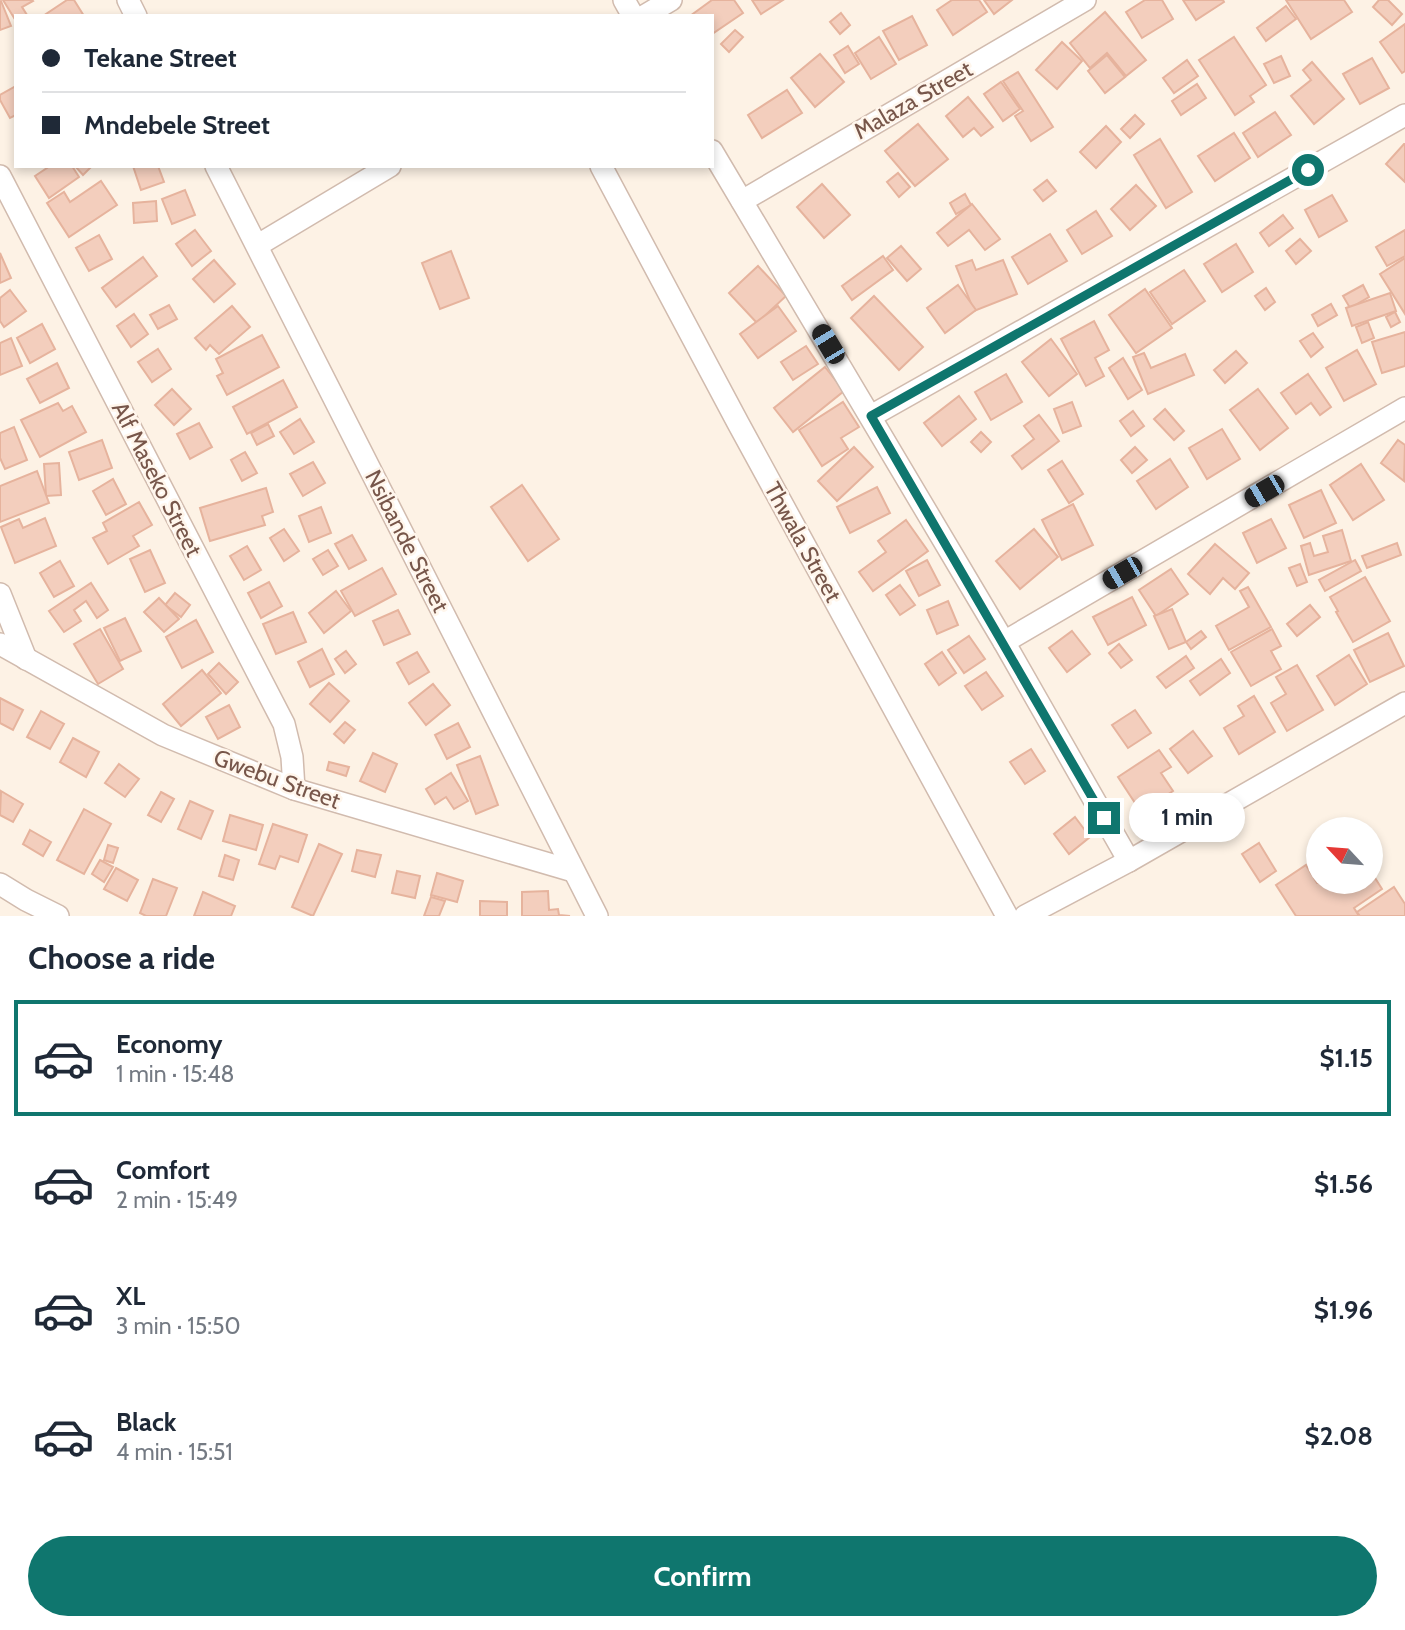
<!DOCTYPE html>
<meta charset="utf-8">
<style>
body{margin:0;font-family:Cabin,sans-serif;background:#f2f2f3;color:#1f2937;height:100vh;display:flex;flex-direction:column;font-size:26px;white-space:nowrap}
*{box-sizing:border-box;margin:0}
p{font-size:23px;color:#747a83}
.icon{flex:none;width:38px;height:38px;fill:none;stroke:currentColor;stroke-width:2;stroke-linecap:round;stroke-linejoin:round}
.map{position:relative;height:916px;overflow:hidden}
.drawer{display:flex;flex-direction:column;background:#fff;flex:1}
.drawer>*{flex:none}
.top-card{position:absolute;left:14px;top:14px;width:700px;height:154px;border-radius:0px;box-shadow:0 4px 10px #0003;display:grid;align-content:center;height:154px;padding:0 28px;background:#fff}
.needle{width:46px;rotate:296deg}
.tools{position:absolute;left:1306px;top:817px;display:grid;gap:14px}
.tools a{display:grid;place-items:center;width:77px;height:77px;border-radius:50%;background:#fff;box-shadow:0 4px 10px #0003;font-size:35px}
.end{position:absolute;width:32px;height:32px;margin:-16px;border:9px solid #0f766e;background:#fff;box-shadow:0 0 0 4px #fff}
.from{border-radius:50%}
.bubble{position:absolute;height:49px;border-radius:24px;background:#fff;box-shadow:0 4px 10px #0003;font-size:23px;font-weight:700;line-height:49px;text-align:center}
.car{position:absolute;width:21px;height:42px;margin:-21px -10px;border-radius:9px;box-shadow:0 0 5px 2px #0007;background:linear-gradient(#222 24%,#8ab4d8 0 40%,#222 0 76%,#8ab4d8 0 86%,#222 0)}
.top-card b{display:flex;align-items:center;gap:24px;height:66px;font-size:26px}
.top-card b+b{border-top:2px solid #e0e1e3}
.top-card i{width:18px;height:18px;background:#1f2937}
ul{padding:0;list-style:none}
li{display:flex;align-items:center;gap:21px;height:116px;margin:0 14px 10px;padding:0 14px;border:4px solid transparent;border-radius:0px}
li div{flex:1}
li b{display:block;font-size:26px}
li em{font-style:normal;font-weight:700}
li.on{border-color:#0f766e}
li>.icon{width:63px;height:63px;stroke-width:1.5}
h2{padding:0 28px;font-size:32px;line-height:84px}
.primary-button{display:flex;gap:14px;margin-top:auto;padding:14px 28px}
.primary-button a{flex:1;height:80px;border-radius:42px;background:#0f766e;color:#fff;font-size:28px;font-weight:700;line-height:80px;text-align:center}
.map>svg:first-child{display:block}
</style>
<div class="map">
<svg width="1405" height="916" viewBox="0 0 1405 916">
<rect width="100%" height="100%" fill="#fdf2e5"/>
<!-- building -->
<g fill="#f3cebd" stroke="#e6b39d" stroke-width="2">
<path d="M3,0h29l1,1 -11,6 5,8 -11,1v5z"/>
<path d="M67,0h7l10,16h-41z"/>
<path d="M712,0h22l9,13 -31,21v-18h-22z"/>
<path d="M752,0h31l-22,14z"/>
<path d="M952,0h27l8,12 -34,23 -16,-25z"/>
<path d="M984,0h28l-18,14z"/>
<path d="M1145,0h17l11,19 -31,19 -16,-26z"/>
<path d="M1183,0h40l1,2 -28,18z"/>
<path d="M1286,0h58l8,12 -41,27z"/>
<path d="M1379,0h9l14,14 -10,11 -19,-18z"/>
<path d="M1,1l10,25 -11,4v-28z"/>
<path d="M1286,6l10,13 -30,22 -9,-13z"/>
<path d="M1105,12l41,48 -20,16 -19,-23 -17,15 -20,-25z"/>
<path d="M841,13l9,12 -10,9 -10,-12z"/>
<path d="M912,16l15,29 -28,15 -16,-29z"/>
<path d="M1405,24v47l-3,2 -22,-31z"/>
<path d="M735,30l8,7 -14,15 -8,-8z"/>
<path d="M879,37l17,27 -25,15 -16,-26z"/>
<path d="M1234,37l32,48 -16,11 4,6 -19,13 -36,-55z"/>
<path d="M1062,42l20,19 -25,28 -21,-19z"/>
<path d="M848,46l11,18 -14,9 -11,-18z"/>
<path d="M820,54l24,28 -29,25 -24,-29z"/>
<path d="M1107,55l18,22 -20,16 -17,-22z"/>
<path d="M1281,56l9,20 -16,7 -10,-19z"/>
<path d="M1372,58l17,30 -29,16 -17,-30z"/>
<path d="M1187,60l11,16 -24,17 -11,-15z"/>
<path d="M1312,62l32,37 -30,25 -23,-28 20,-16 -8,-10z"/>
<path d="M1018,72l35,55 -22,14 -16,-25 8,-5 -20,-30z"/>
<path d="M1001,82l19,27 -17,12 -19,-27z"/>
<path d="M1197,84l9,14 -25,17 -9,-14z"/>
<path d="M16,86v29l-6,3 -10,-18v-5z"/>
<path d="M787,90l15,23 -40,25 -14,-23z"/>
<path d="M968,97l25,30 -12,9 -7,-8 -11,9 -17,-21z"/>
<path d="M1275,112l16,23 -33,22 -15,-24z"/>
<path d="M1135,115l9,9 -14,14 -9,-9z"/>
<path d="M918,124l30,35 -33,27 -30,-35z"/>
<path d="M1106,126l15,16 -25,26 -16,-16z"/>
<path d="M1234,133l16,25 -35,23 -17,-25z"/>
<path d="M1160,139l32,53 -26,16 -32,-53z"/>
<path d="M1404,144h1v38l-19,-18z"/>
<path d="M50,166h22l7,11 -30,21 -14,-22z"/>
<path d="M75,166h17l-9,9z"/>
<path d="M133,166h25l6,16 -23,8z"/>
<path d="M898,173l12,14 -11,10 -12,-15z"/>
<path d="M1047,180l9,11 -13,10 -9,-11z"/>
<path d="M101,181l16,24 -48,32 -22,-34 17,-11 6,10z"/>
<path d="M822,184l28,31 -26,23 -27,-31z"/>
<path d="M1136,185l20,21 -26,24 -19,-21z"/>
<path d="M185,190l10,25 -23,9 -10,-25z"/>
<path d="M965,194l6,11 -15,9 -6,-11z"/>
<path d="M1332,195l15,26 -28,16 -14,-27z"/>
<path d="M156,201l1,20 -23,2 -1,-20z"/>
<path d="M972,204l28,35 -15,11 -16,-20 -21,16 -11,-13z"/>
<path d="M1096,211l16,25 -30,18 -15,-24z"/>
<path d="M1283,215l10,13 -24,18 -9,-13z"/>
<path d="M195,230l16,21 -19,15 -16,-22z"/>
<path d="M1405,230v26l-18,10 -11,-19z"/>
<path d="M1050,234l17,27 -39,23 -16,-27z"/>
<path d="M99,235l13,24 -23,12 -13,-23z"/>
<path d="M1300,239l11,12 -15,13 -10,-13z"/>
<path d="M1236,244l17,28 -31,20 -18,-28z"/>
<path d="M901,246l20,23 -14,12 -20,-23z"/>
<path d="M451,251l18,47 -29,11 -18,-46z"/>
<path d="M0,253l11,25 -11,5z"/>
<path d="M883,256l10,14 -41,30 -10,-14z"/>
<path d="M143,257l14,19 -41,31 -14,-19z"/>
<path d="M1405,258v56l-25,-40z"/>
<path d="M214,260l21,24 -21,18 -21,-23z"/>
<path d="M972,260l4,10 27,-10 14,34 -43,17 -18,-45z"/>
<path d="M758,266l28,30 -29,27 -28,-30z"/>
<path d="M1184,270l21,31 -33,23 -22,-32z"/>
<path d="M958,285l18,25 -31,23 -18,-25z"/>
<path d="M1363,285l6,12 -19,11 -7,-12z"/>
<path d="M1266,288l9,14 -10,8 -10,-14z"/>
<path d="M1145,289l27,39 -36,25 -27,-38z"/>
<path d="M10,290l16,21 -22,16 -4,-6v-23z"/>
<path d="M1390,293l6,18 -44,15 -6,-18z"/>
<path d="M874,296l49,51 -24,23 -48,-52z"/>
<path d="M1331,304l6,11 -19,11 -6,-11z"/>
<path d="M169,305l8,14 -19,10 -8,-14z"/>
<path d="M232,306l18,21 -31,27 -9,-9 -4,5 -11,-12z"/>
<path d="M778,306l18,25 -38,27 -18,-24z"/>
<path d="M1395,312l5,10 -9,5 -5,-10z"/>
<path d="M134,314l14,20 -17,13 -14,-21z"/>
<path d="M1094,321l15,29 -14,8 9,18 -18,10 -25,-47z"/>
<path d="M1368,322l6,16 -12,5 -6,-16z"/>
<path d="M42,324l13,25 -25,14 -13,-25z"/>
<path d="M1405,332v34l-23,7 -10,-31z"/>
<path d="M1313,333l10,14 -12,10 -11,-16z"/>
<path d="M262,335l17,32 -52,28 -10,-19 6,-3 -7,-14z"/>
<path d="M11,338l11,28 -22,9v-32z"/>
<path d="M1051,339l26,35 -28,22 -27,-34z"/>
<path d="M806,346l12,18 -25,16 -12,-18z"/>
<path d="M158,349l13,20 -19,13 -14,-20z"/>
<path d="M1357,350l19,34 -32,17 -18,-33z"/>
<path d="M1236,351l11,12 -22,20 -11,-13z"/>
<path d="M1144,353l7,15 34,-14 9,21 -46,19 -15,-37z"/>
<path d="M1123,358l19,32 -14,9 -19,-31z"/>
<path d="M57,363l12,25 -29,15 -13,-24z"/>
<path d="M825,367l19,24 -51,41 -19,-24z"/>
<path d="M1006,374l16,28 -31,18 -16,-28z"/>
<path d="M1308,374l23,33 -11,8 -9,-12 -15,11 -15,-21z"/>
<path d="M283,380l14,27 -50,27 -14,-27z"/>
<path d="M172,389l19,20 -17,16 -19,-20z"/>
<path d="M1258,389l30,39 -28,22 -30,-40z"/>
<path d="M959,396l17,23 -34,27 -18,-23z"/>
<path d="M843,402l16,25 -18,11 7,11 -26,17 -23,-36z"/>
<path d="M1072,402l9,24 -18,7 -9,-24z"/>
<path d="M58,403l5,8 9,-5 14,26 -46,25 -19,-37z"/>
<path d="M1165,409l19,22 -10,9 -20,-21z"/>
<path d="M1133,411l11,15 -13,10 -11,-15z"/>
<path d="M1039,415l20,26 -37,28 -10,-13 22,-17 -10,-13z"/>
<path d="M300,419l14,23 -20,12 -14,-22z"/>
<path d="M199,423l13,24 -22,12 -13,-25z"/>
<path d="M268,424l6,12 -17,9 -6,-12z"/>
<path d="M14,427l13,33 -22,9 -5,-11v-25z"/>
<path d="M1222,429l18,30 -33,20 -18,-31z"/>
<path d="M981,432l10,10 -10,10 -10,-10z"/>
<path d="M102,440l10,28 -33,12 -10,-28z"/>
<path d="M1398,440l7,5 -1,36 -23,-18z"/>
<path d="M854,447l19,20 -36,34 -19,-20z"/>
<path d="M1135,447l12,13 -15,13 -11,-13z"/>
<path d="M245,452l12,21 -15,8 -11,-21z"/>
<path d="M1170,459l18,28 -32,22 -19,-28z"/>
<path d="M1062,461l21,33 -14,9 -21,-33z"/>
<path d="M313,462l12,21 -22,13 -13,-22z"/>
<path d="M59,463l2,32 -15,1 -2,-32z"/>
<path d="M1361,464l23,36 -31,20 -23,-35z"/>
<path d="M37,471l12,32 -49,19v-36z"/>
<path d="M113,479l13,25 -20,11 -13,-24z"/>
<path d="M522,485l37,54 -31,22 -37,-54z"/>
<path d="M877,487l13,26 -40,20 -13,-26z"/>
<path d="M266,488l7,24 -11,4 3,9 -55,16 -10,-33z"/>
<path d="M1321,490l15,33 -32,15 -15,-33z"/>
<path d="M139,502l13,23 -19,11 6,10 -31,18 -15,-26 14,-7 -4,-8z"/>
<path d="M1073,504l20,41 -31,15 -20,-40z"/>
<path d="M321,507l10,26 -22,9 -10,-26z"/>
<path d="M45,518l11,28 -41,17 -14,-36 18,-8 4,9z"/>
<path d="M1271,519l15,29 -29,15 -14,-30z"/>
<path d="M906,520l22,31 -55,40 -14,-19 27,-20 -8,-11z"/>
<path d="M284,529l15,22 -15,10 -14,-23z"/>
<path d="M1034,529l24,28 -38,32 -24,-28z"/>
<path d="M1342,530l9,31 -42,14 -8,-29 9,-3 4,13 14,-4 -5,-16z"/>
<path d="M352,535l14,25 -17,9 -14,-25z"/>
<path d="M1397,543l4,12 -34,13 -5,-12z"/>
<path d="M1215,544l34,29 -14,16 -12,-11 -13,16 -22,-20z"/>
<path d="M247,546l14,24 -17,10 -14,-24z"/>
<path d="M150,550l15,33 -20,9 -15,-33z"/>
<path d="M328,550l10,16 -15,9 -10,-16z"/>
<path d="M927,560l13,25 -21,11 -13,-25z"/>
<path d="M1355,560l6,11 -36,20 -6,-11z"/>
<path d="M60,561l14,25 -20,11 -14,-24z"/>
<path d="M1300,564l7,18 -10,4 -8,-18z"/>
<path d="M382,568l14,26 -41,22 -14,-25z"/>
<path d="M1171,569l17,25 -32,22 -17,-26z"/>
<path d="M1365,577l25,44 -37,21 -17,-30 2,-1 -8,-14z"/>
<path d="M269,582l13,24 -21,12 -13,-25z"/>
<path d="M91,583l17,27 -11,8 -11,-17 -12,9 7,11 -17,11 -15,-21z"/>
<path d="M900,585l15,20 -15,10 -14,-20z"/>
<path d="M1248,587l23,40 -42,23 -13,-24 33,-19 -9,-16z"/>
<path d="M336,591l15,20 -27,22 -15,-20z"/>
<path d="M175,593l15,12 -9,12 -16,-12z"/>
<path d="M1132,597l14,28 -38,20 -15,-28z"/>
<path d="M159,598l20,21 -15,13 -20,-20z"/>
<path d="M948,601l10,24 -21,9 -10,-24z"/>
<path d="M1310,605l10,12 -23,19 -10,-12z"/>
<path d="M1172,609l14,33 -17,7 -15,-33z"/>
<path d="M398,610l12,24 -26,11 -11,-24z"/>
<path d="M293,612l13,30 -30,12 -13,-30z"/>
<path d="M125,618l16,33 -21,10 -16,-33z"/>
<path d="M196,620l17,32 -31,16 -16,-31z"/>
<path d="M100,629l23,40 -25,15 -24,-40z"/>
<path d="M1272,629l9,17 -10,5 10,18 -30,17 -20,-34z"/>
<path d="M1072,631l18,23 -23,18 -18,-24z"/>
<path d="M1201,631l5,6 -15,12 -5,-7z"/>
<path d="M1388,633l16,33 -34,16 -16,-32z"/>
<path d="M969,636l16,23 -21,14 -16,-23z"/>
<path d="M1119,644l13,16 -11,8 -12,-15z"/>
<path d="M322,649l12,25 -24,13 -12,-25z"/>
<path d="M346,651l10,13 -11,9 -10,-14z"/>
<path d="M417,652l12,20 -20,12 -12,-21z"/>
<path d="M942,652l14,21 -17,12 -14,-21z"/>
<path d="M1349,655l18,29 -32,21 -18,-29z"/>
<path d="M1186,656l8,12 -28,20 -9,-11z"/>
<path d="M1221,659l9,14 -30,22 -10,-14z"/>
<path d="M219,663l19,19 -12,12 -18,-20z"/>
<path d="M1297,665l26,45 -36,21 -16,-28 15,-9 -10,-17z"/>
<path d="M202,670l19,23 -40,33 -18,-22z"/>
<path d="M986,672l17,24 -21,14 -17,-24z"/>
<path d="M329,683l20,18 -19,21 -20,-18z"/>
<path d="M433,684l17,21 -24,20 -17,-22z"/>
<path d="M1254,696l21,36 -36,22 -15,-26 20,-12 -6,-10z"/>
<path d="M0,698l23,12 -10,20 -13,-7z"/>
<path d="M229,705l11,22 -22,12 -12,-22z"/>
<path d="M1135,710l16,23 -23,15 -16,-23z"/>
<path d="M41,711l23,13 -14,25 -23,-12z"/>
<path d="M345,722l10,8 -11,13 -10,-9z"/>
<path d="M458,723l12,24 -23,12 -12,-24z"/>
<path d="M1193,731l19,25 -24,17 -18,-24z"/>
<path d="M73,738l26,14 -13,25 -26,-15z"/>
<path d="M1031,749l14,22 -20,13 -15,-22z"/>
<path d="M1159,750l12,17 -10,6 12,18 -32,21 -23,-35z"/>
<path d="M373,753l24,11 -12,28 -25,-11z"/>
<path d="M480,756l18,49 -22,9 -19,-49z"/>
<path d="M329,762l20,5 -3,9 -19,-6z"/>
<path d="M119,764l20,15 -14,18 -20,-14z"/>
<path d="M451,773l17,28 -14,8 -8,-12 -11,7 -9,-15z"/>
<path d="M1,791l22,13 -10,18 -13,-7z"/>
<path d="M161,792l13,7 -13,23 -13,-7z"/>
<path d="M190,801l23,10 -12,28 -23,-10z"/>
<path d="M84,809l27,15 -27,50 -27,-14z"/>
<path d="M230,815l33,10 -7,25 -33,-9z"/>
<path d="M1075,817l15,20 -21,17 -15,-20z"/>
<path d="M273,824l34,11 -9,27 -18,-6 -5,13 -16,-5z"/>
<path d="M30,830l21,12 -8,14 -20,-12z"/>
<path d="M1259,843l17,28 -16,11 -18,-28z"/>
<path d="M319,844l23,10 -29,62 -21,-9z"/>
<path d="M108,845l10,3 -5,15 -9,-3z"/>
<path d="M357,850l24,5 -6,22 -23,-6z"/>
<path d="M225,855l14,5 -6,20 -14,-4z"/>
<path d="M100,860l13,7 -9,15 -12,-8z"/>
<path d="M1306,865l11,18 53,-1v-12l12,19 -28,19 5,8h-63l-20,-31z"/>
<path d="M116,868l22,12 -11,21 -23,-12z"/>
<path d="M397,871l23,5 -5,22 -23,-5z"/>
<path d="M437,873l26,8 -6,21 -26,-7z"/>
<path d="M153,879l24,9 -11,28h-20l-6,-3z"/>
<path d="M1394,887l11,17v12h-45l-3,-4z"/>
<path d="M548,891l1,19 9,-1 1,6 11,1h-48v-24z"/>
<path d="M203,892l32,14 -4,10h-37z"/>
<path d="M431,897l14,4 -6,15h-15z"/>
<path d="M480,901l27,1v14h-27z"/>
</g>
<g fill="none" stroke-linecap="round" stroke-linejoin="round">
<!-- minor casing -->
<g stroke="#d1bbae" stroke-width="24">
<g id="minor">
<path d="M128,0l8,16"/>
<path d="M624,0l9,16"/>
<path d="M644,16l27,-16"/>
<path d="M712,151l292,491 125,219"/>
<path d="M216,166l381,750"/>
<path d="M601,166l137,257 269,493"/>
<path d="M0,176l284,548 8,33 2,32"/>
<path d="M742,201l343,-201"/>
<path d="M258,245l132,-79"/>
<path d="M871,416l534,-301"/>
<path d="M0,594l26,65"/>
<path d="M1004,642l401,-234"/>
<path d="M0,644l163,91 131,54 279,82"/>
<path d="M0,884l26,16 32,16"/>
<path d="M1025,916l104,-55 276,-158"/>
</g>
</g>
<!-- minor -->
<use href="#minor" stroke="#fff" stroke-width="21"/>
</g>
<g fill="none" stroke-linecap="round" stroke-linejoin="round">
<!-- route -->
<path stroke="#0f766e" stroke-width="9" d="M1104,818l-233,-402 437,-246"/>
</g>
<g text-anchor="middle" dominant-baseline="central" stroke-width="5" stroke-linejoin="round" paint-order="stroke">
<!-- street labels -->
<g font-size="23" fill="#77564a" stroke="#fff6ec">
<text transform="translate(913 100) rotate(-30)">Malaza Street</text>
<text transform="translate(157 479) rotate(63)">Alf Maseko Street</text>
<text transform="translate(407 541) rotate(63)">Nsibande Street</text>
<text transform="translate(803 542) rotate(61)">Thwala Street</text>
<text transform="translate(277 779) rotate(20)">Gwebu Street</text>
</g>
</g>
</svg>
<div class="tools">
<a><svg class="needle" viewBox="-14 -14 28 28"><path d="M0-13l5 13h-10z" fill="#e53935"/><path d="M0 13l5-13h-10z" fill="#747a83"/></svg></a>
</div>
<i class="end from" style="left:1308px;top:170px"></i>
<i class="end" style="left:1104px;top:818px"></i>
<div class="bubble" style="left:1129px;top:793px;width:116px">1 min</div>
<i class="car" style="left:828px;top:344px;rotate:329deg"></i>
<i class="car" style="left:1264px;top:491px;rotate:240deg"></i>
<i class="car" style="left:1122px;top:573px;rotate:240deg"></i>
<div class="top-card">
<b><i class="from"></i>Tekane Street</b>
<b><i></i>Mndebele Street</b>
</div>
</div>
<section class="drawer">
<h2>Choose a ride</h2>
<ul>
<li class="on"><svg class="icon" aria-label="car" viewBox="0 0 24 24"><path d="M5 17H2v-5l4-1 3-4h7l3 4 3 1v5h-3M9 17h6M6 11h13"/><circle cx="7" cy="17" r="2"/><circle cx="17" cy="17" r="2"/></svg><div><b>Economy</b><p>1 min · 15:48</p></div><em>$1.15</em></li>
<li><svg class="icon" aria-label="car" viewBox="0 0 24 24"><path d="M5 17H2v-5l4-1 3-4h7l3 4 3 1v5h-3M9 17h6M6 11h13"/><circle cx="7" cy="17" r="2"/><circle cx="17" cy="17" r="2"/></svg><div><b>Comfort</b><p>2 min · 15:49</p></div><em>$1.56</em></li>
<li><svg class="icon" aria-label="car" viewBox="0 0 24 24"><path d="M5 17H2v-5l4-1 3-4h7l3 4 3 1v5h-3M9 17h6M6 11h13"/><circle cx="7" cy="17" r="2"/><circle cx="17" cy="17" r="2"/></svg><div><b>XL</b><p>3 min · 15:50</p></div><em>$1.96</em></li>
<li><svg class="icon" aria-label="car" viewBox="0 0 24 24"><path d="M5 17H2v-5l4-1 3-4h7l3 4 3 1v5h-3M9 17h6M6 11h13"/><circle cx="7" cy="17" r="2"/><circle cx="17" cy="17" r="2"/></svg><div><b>Black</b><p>4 min · 15:51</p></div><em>$2.08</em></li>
</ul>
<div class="primary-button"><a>Confirm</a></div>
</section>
